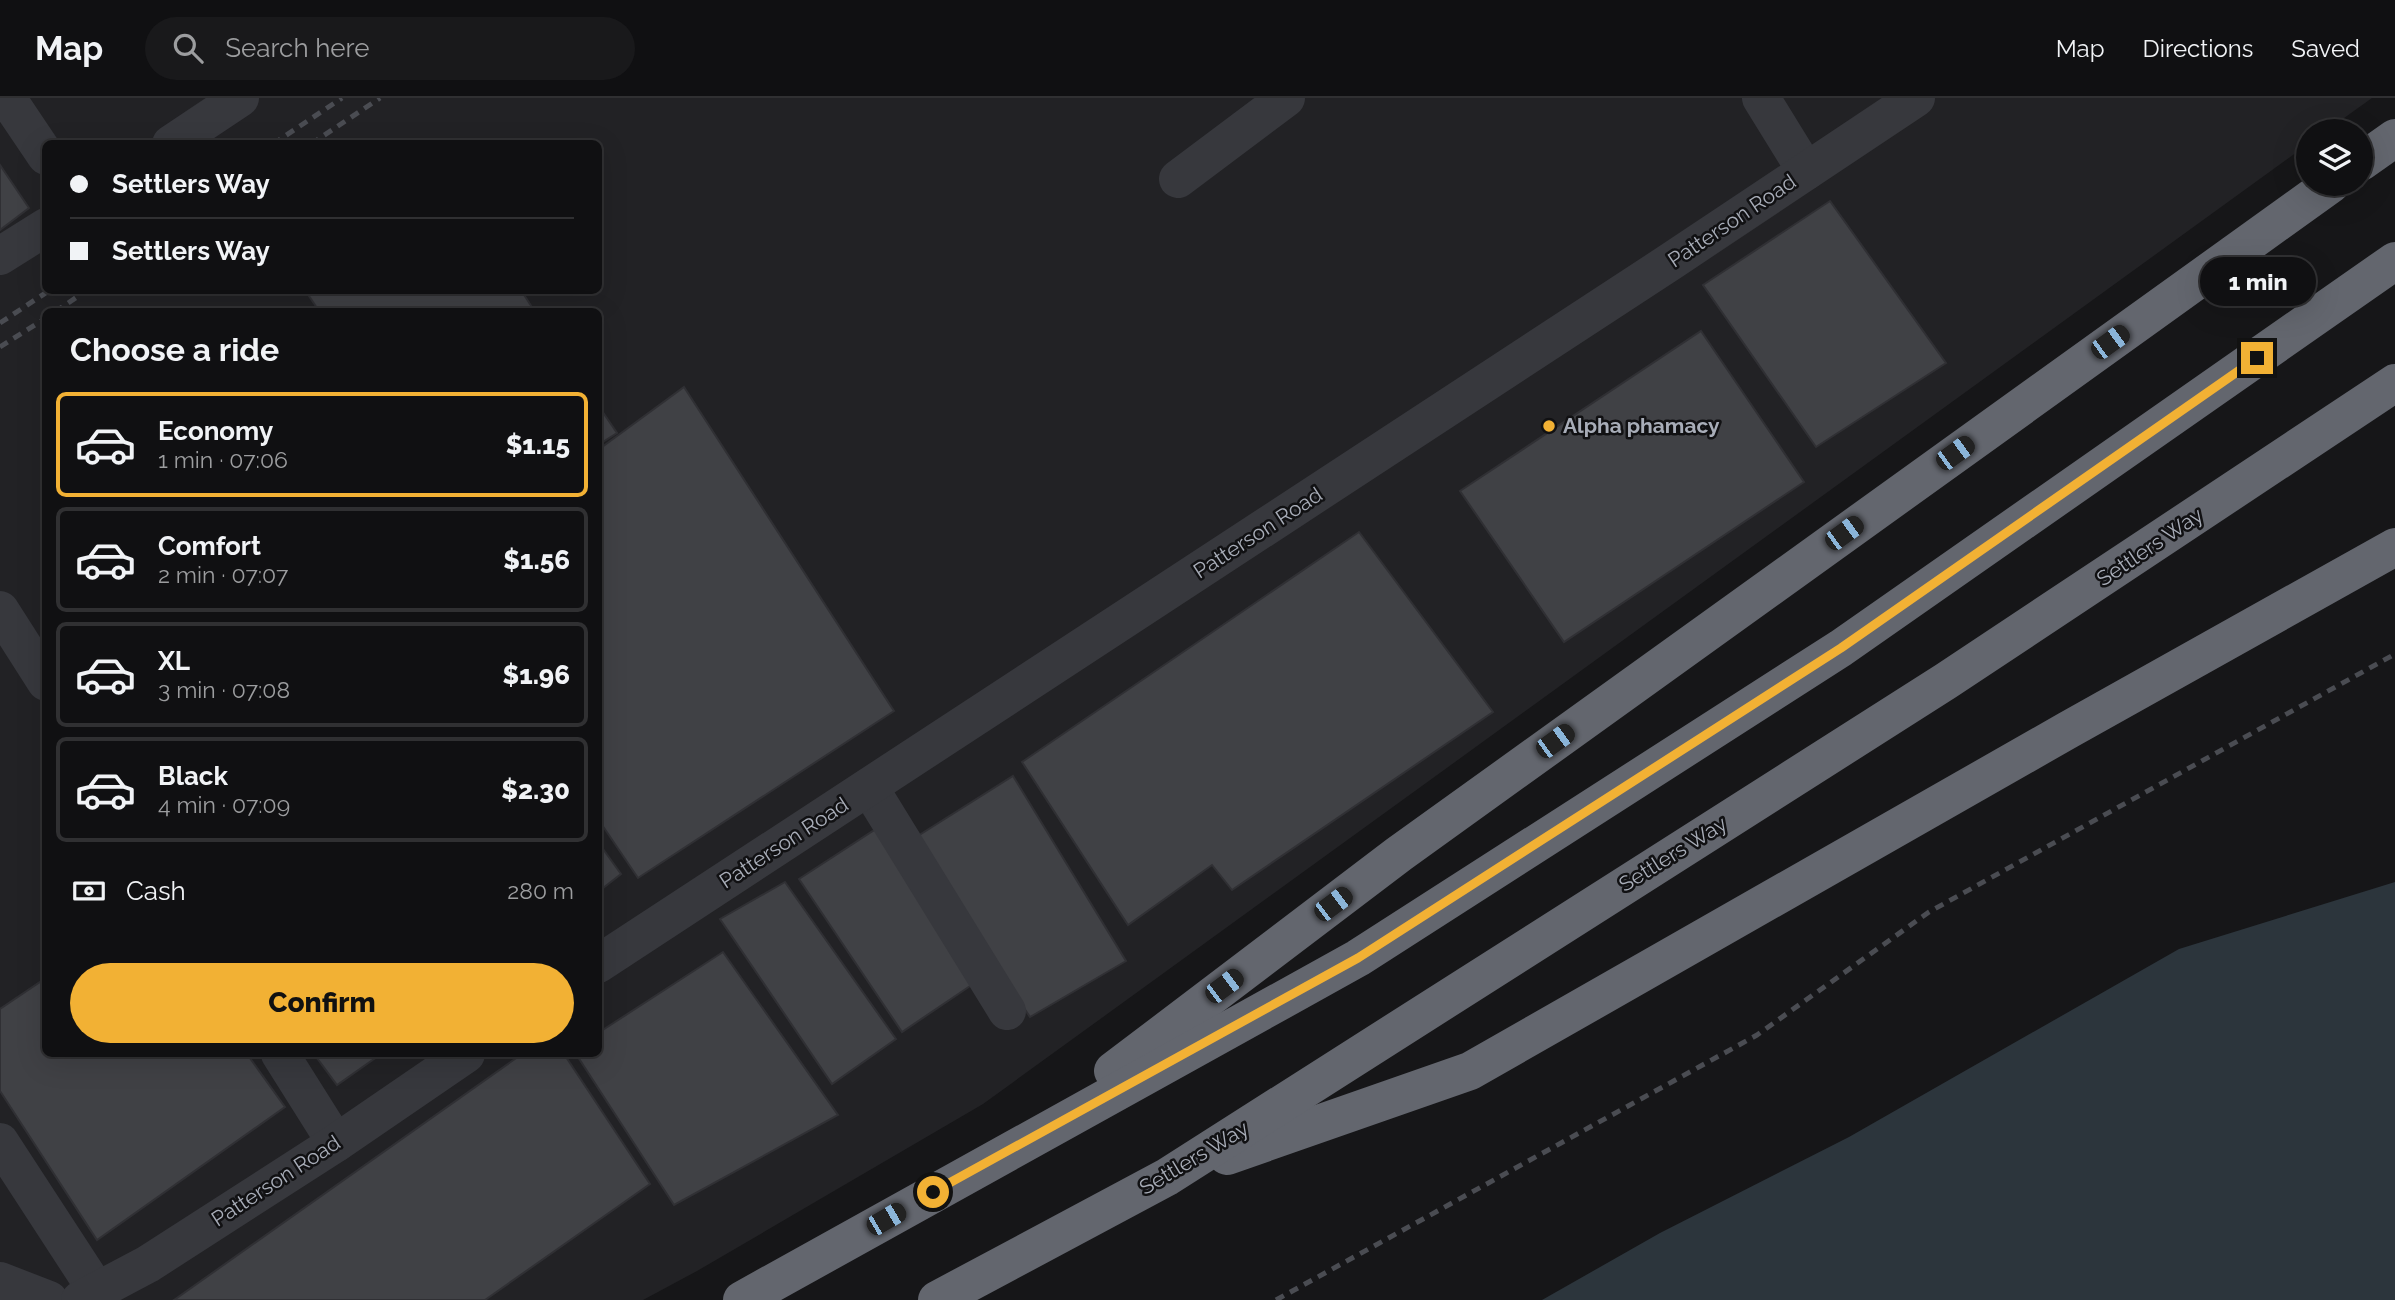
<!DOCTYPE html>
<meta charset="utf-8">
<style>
:root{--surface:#101012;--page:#19191b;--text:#f1f3f6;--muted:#9c9d9f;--line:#303032;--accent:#f2b134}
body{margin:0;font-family:Raleway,sans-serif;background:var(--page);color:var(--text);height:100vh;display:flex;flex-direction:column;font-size:26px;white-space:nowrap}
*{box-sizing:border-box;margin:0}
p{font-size:23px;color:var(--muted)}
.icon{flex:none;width:38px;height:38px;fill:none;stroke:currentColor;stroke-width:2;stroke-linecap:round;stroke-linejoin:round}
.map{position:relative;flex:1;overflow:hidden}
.side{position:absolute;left:42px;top:210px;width:560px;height:749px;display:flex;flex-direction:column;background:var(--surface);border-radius:10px;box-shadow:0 7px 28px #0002,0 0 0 2px var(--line)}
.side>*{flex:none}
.banner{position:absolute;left:42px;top:42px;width:560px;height:154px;border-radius:10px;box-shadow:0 7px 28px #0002,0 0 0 2px var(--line);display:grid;align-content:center;height:154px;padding:0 28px;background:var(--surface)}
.fabs{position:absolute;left:2296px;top:21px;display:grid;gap:14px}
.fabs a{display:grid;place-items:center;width:77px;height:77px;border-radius:50%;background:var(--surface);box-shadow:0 7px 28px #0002,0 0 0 2px var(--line);font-size:35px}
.end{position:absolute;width:32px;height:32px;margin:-16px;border:9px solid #f2b134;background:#111;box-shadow:0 0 0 4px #111}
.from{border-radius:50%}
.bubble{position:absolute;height:49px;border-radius:24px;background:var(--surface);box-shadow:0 7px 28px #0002,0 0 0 2px var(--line);font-size:23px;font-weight:800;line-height:49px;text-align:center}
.car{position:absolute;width:21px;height:42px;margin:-21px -10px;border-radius:9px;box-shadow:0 0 5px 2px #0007;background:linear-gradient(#222 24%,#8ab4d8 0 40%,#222 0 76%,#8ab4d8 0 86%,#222 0)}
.banner b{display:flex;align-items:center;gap:24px;height:66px;font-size:26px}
.banner b+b{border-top:2px solid var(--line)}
.banner i{width:18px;height:18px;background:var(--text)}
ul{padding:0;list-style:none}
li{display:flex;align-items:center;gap:21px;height:105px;margin:0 14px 10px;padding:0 14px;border:4px solid var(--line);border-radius:10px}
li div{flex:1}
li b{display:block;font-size:26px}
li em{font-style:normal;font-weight:800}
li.active{border-color:var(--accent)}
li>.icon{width:63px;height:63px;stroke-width:1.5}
h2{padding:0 28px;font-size:32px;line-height:84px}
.pay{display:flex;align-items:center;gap:18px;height:77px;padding:0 28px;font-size:26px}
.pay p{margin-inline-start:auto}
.cta{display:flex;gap:14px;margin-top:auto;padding:14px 28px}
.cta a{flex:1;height:80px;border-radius:42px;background:var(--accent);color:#111;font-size:28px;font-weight:800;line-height:80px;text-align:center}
header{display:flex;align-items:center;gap:42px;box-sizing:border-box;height:98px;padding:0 35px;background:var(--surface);border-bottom:2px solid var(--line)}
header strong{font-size:33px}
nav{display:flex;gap:38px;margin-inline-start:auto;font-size:24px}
.search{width:490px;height:63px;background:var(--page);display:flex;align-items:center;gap:18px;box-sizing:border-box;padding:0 24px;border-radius:38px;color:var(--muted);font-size:26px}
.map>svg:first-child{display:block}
.built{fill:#222225;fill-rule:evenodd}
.water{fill:#2c353c}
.building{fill:#404145;stroke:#303034;stroke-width:2}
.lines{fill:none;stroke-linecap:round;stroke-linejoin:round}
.minor{stroke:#37383d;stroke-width:38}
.highway{stroke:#63666e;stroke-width:38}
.rail{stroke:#4a4c52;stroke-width:5;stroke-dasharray:9 7;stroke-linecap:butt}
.route{stroke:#f2b134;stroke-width:9}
.poi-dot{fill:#f2b134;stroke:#111113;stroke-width:2.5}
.labels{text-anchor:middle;stroke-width:5;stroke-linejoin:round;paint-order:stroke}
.street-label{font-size:21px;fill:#a8adb8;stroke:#111113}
.poi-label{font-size:21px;font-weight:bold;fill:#a8adb8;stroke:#111113;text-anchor:start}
</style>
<header>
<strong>Map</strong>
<div class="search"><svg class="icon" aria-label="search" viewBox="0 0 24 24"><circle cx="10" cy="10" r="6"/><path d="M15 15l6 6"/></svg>Search here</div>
<nav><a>Map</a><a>Directions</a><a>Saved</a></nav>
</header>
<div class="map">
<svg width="2395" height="1202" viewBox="0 0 2395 1202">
<rect width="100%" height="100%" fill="#161618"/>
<path class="built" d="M 0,0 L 2372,0 L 2326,33 L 2308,33 L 2308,46 L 983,1006 L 697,1173 L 643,1202 L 0,1202 ZM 46,46 L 598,46 L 598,192 L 46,192 ZM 46,214 L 598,214 L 598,956 L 46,956 Z"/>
<path class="water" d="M 2395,784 L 2395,1202 L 1542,1202 L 1660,1135 L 1849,1039 L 2179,851 Z"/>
<g class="building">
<path d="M 0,67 L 29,110 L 0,132 Z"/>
<path d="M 1830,103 L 1946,265 L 1816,349 L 1703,187 Z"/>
<path d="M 305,192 L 521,192 L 535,214 L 312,214 L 317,210 Z"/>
<path d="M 1701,233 L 1804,384 L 1564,544 L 1460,393 Z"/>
<path d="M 684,289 L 894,613 L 638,780 L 598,721 L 598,352 Z"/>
<path d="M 598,307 L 617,335 L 598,347 Z"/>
<path d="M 1359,434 L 1493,614 L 1232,792 L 1212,767 L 1128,827 L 1022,664 Z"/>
<path d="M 1013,678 L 1126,863 L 1030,919 L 913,741 Z"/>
<path d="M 879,729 L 979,882 L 902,934 L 799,781 Z"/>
<path d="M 598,744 L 621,776 L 598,794 Z"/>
<path d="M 785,784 L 896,941 L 832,986 L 720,821 Z"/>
<path d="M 723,854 L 838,1017 L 674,1107 L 576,956 L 598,956 L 598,935 Z"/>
<path d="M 46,880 L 46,956 L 247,956 L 285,1009 L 97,1142 L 0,993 L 0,911 Z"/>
<path d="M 314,956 L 381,956 L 337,987 Z"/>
<path d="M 522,956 L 564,956 L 650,1086 L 485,1202 L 174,1202 Z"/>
</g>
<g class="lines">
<g class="minor">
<path d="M 7,0 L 46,58"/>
<path d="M 1761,0 L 1806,73"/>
<path d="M 171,46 L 240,0"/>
<path d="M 1178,81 L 1286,0"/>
<path d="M 0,158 L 46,129"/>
<path d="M 0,512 L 46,584"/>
<path d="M 869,689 L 1007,913"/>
<path d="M 598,866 L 1673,162 L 1916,0"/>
<path d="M 280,956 L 336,1045"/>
<path d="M 0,1044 L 97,1193"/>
<path d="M 0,1183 L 49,1202"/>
<path d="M 80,1202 L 148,1166 L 336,1045 L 466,956"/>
</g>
<g class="highway">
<path d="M 2361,64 L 2395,40"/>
<path d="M 1113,973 L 1399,756 L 2331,86"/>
<path d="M 1227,1058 L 1470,973 L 2068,632 L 2395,449"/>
<path d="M 742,1202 L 1358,860 L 1841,550 L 2395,163"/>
<path d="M 937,1202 L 1167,1079 L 1946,583 L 2395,285"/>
</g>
<g class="rail">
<path d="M 273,46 L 342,0"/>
<path d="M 311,46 L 380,0"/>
<path d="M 55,214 L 87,192"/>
<path d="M 0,225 L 50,192"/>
<path d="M 0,249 L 46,220"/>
<path d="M 1276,1202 L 1757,937 L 1929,814 L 2395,556"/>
</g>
</g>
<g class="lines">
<path class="route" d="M 933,1094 L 1358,860 L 1841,550 L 2257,260"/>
</g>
<circle class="poi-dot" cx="1549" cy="328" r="7"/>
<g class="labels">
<g class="street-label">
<text transform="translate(1732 123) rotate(-34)" y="7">Patterson Road</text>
<text transform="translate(1258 435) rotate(-33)" y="7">Patterson Road</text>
<text transform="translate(2150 449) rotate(-34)" y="7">Settlers Way</text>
<text transform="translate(784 745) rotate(-33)" y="7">Patterson Road</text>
<text transform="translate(1673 756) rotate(-32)" y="7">Settlers Way</text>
<text transform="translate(1194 1060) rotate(-31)" y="7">Settlers Way</text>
<text transform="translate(276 1083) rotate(-33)" y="7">Patterson Road</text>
</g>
<g class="poi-label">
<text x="1563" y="335">Alpha phamacy</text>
</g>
</g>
</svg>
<div class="fabs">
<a><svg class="icon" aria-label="layers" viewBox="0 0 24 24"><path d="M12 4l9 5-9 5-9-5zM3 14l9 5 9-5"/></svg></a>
</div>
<i class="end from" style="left:933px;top:1094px"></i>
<i class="end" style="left:2257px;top:260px"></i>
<div class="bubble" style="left:2200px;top:159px;width:116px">1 min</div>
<i class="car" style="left:2110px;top:244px;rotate:54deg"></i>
<i class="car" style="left:1955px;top:355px;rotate:54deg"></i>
<i class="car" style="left:1844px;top:435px;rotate:54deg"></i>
<i class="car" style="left:1555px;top:643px;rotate:54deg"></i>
<i class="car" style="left:1333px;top:806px;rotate:53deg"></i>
<i class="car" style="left:1224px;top:888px;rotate:53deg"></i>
<i class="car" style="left:886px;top:1121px;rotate:60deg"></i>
<div class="banner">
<b><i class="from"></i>Settlers Way</b>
<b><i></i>Settlers Way</b>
</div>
<section class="side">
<h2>Choose a ride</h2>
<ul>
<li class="active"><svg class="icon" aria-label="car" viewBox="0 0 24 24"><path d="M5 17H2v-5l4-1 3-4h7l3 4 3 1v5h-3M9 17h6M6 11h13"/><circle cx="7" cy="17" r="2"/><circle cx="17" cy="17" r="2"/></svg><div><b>Economy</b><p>1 min · 07:06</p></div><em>$1.15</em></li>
<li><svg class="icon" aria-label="car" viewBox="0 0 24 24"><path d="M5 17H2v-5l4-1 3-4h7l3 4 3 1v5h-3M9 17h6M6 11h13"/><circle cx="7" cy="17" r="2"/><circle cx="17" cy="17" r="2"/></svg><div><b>Comfort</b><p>2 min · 07:07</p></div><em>$1.56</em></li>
<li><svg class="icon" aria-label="car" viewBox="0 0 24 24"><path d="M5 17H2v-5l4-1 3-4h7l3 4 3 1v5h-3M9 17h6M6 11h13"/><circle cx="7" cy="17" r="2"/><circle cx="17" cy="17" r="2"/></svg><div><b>XL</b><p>3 min · 07:08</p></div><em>$1.96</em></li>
<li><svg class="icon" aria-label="car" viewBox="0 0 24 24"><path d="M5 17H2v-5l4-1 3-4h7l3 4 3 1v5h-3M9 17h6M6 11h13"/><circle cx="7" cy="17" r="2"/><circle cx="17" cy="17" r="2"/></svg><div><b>Black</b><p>4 min · 07:09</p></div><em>$2.30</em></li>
</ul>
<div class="pay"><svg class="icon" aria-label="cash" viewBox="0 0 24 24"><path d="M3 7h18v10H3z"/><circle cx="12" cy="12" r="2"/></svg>Cash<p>280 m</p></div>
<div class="cta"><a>Confirm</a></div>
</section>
</div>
